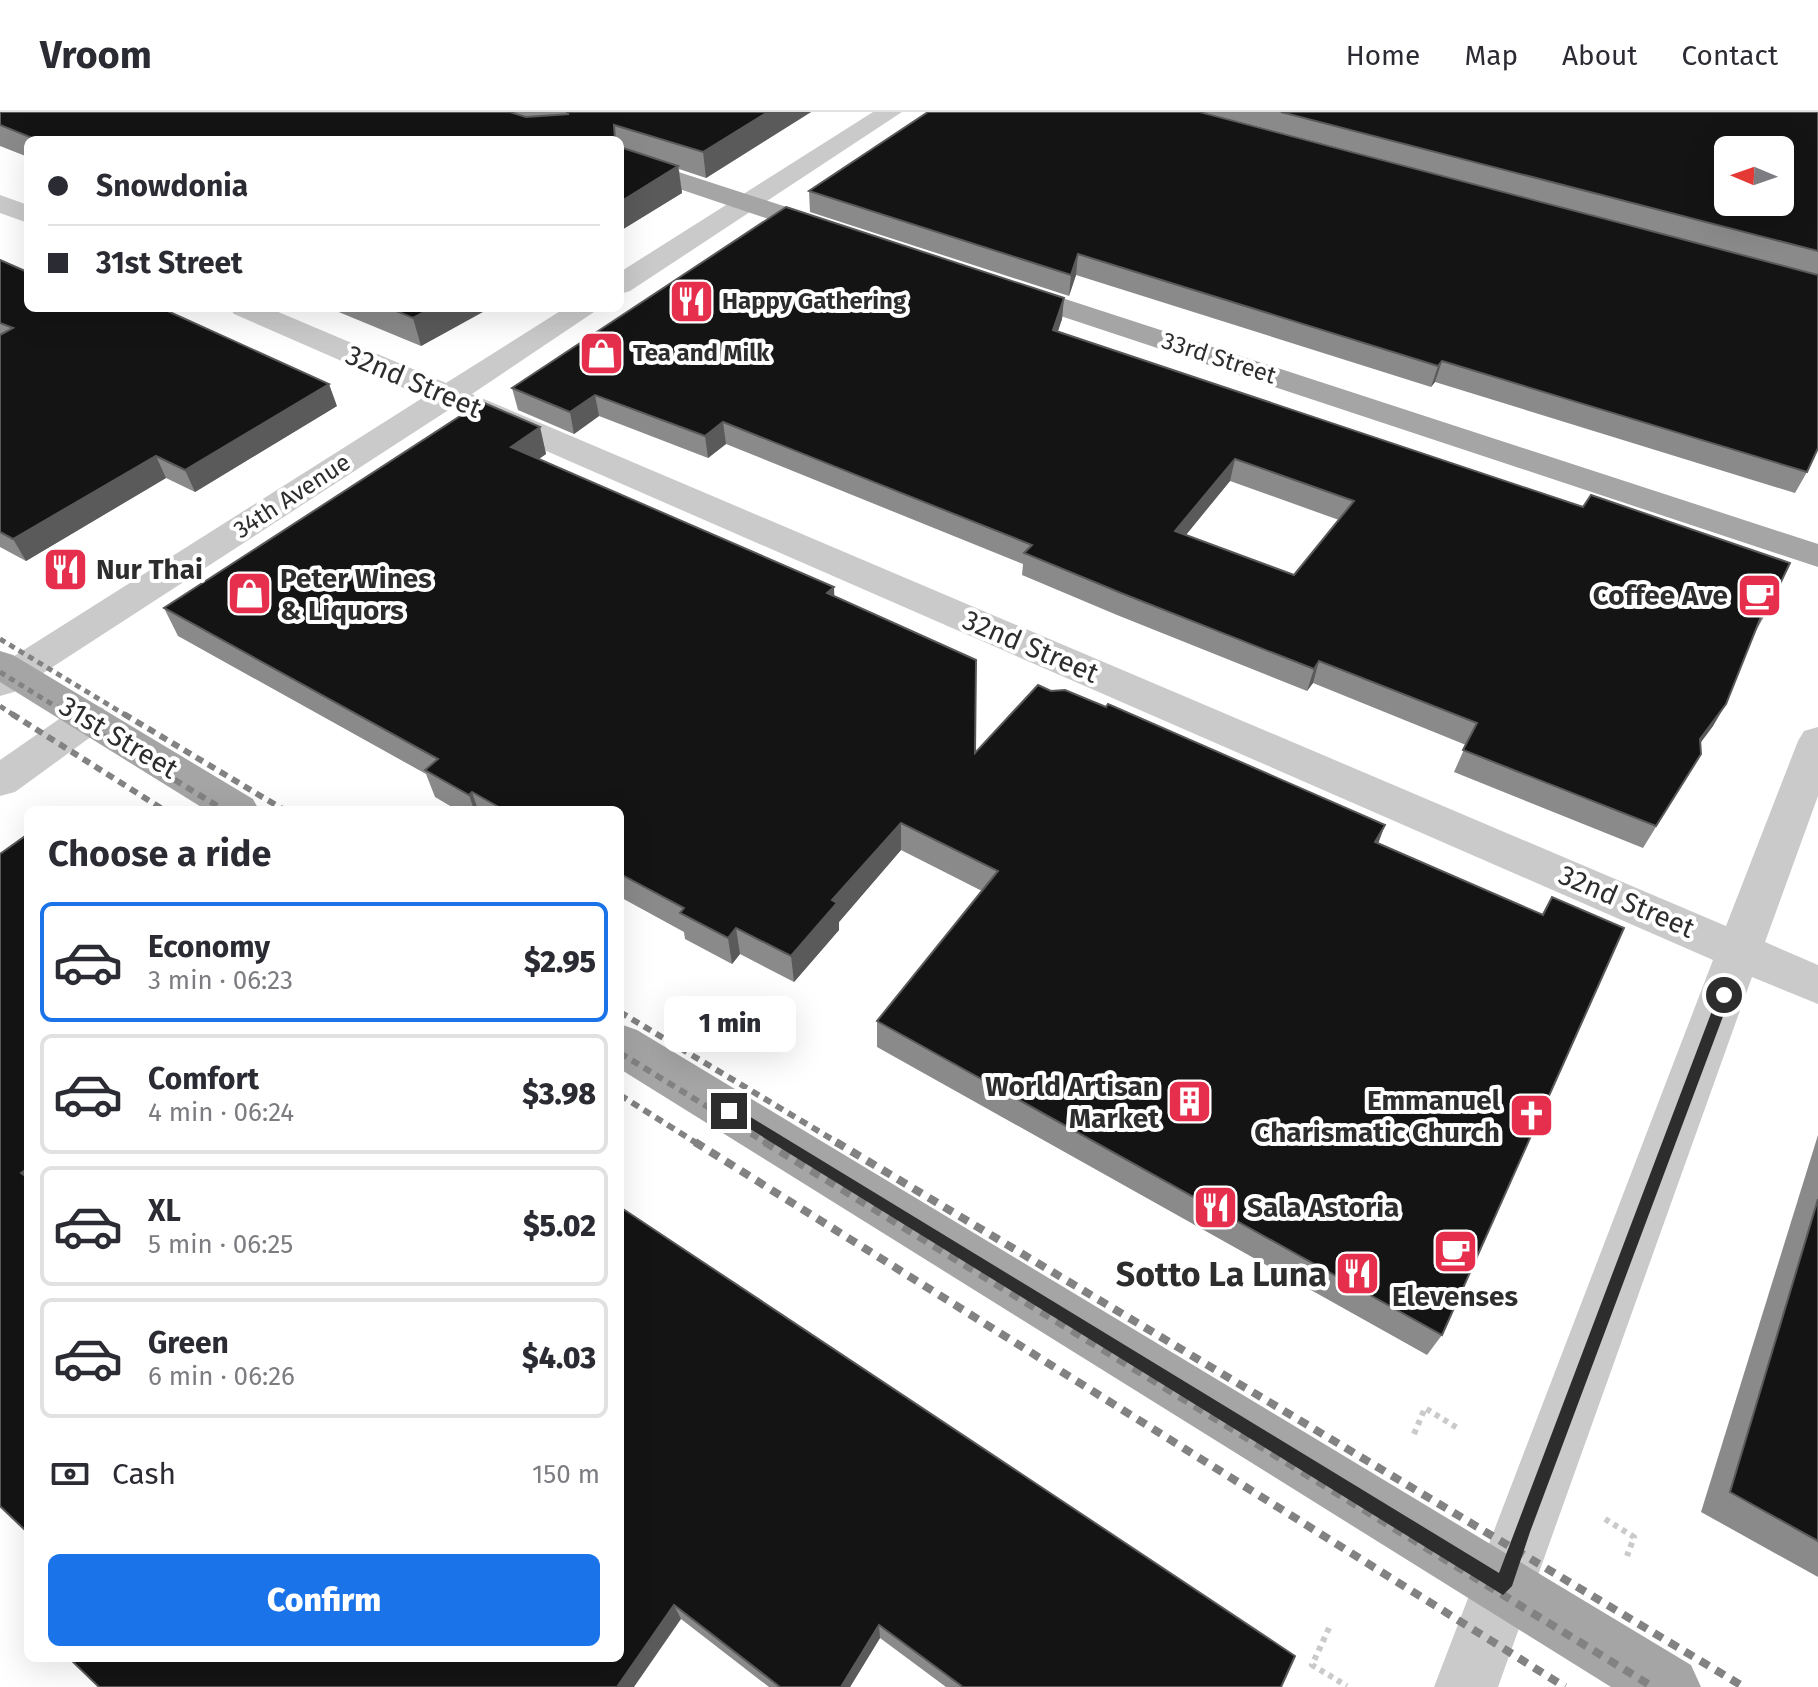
<!DOCTYPE html>
<meta charset="utf-8">
<style>
:root{--surface:#fff;--page:#f7f7f7;--text:#2b2b33;--muted:#7c7c81;--line:#e1e1e2;--accent:#1a73e8}
body{margin:0;font-family:"Fira Sans",sans-serif;background:var(--page);color:var(--text);height:100vh;display:flex;flex-direction:column;font-size:30px;white-space:nowrap}
*{box-sizing:border-box;margin:0}
p{font-size:26px;color:var(--muted)}
.icon{flex:none;width:44px;height:44px;fill:none;stroke:currentColor;stroke-width:2;stroke-linecap:round;stroke-linejoin:round}
.map{position:relative;flex:1;overflow:hidden}
.sheet{position:absolute;left:24px;top:694px;width:600px;height:856px;display:flex;flex-direction:column;background:var(--surface);border-radius:12px;box-shadow:0 8px 32px #0002}
.sheet>*{flex:none}
.guide{position:absolute;left:24px;top:24px;width:600px;height:176px;border-radius:12px;box-shadow:0 8px 32px #0002;display:grid;align-content:center;height:176px;padding:0 24px;background:var(--surface)}
.needle{width:52px;rotate:272deg}
.controls{position:absolute;left:1714px;top:24px;display:grid;gap:16px}
.controls a{display:grid;place-items:center;width:80px;height:80px;border-radius:12px;background:var(--surface);box-shadow:0 8px 32px #0002;font-size:40px}
.end{position:absolute;width:36px;height:36px;margin:-18px;border:10px solid #2d2d2d;background:#fff;box-shadow:0 0 0 4px #fff}
.from{border-radius:50%}
.bubble{position:absolute;height:56px;border-radius:12px;background:var(--surface);box-shadow:0 8px 32px #0002;font-size:26px;font-weight:800;line-height:56px;text-align:center}
.guide b{display:flex;align-items:center;gap:28px;height:76px;font-size:30px}
.guide b+b{border-top:2px solid var(--line)}
.guide i{width:20px;height:20px;background:var(--text)}
ul{padding:0;list-style:none}
li{display:flex;align-items:center;gap:24px;height:120px;margin:0 16px 12px;padding:0 8px;border:4px solid var(--line);border-radius:12px}
li div{flex:1}
li b{display:block;font-size:30px}
li em{font-style:normal;font-weight:800}
li.current{border-color:var(--accent)}
li>.icon{width:72px;height:72px;stroke-width:1.5}
h2{padding:0 24px;font-size:36px;line-height:96px}
.pay{display:flex;align-items:center;gap:20px;height:88px;padding:0 24px;font-size:30px}
.pay p{margin-inline-start:auto}
.button{display:flex;gap:16px;margin-top:auto;padding:16px 24px}
.button a{flex:1;height:92px;border-radius:12px;background:var(--accent);color:#fff;font-size:32px;font-weight:800;line-height:92px;text-align:center}
header{display:flex;align-items:center;gap:48px;box-sizing:border-box;height:112px;padding:0 40px;background:var(--surface);border-bottom:2px solid var(--line)}
header strong{font-size:38px}
nav{display:flex;gap:44px;margin-inline-start:auto;font-size:28px}
.map>svg:first-child{display:block}
.lines{fill:none;stroke-linecap:round;stroke-linejoin:round}
.path{stroke:#cacaca;stroke-width:6;stroke-dasharray:5 5;stroke-linecap:butt}
.minor{fill:#cacaca;fill-rule:evenodd}
.major{fill:#a5a5a5;fill-rule:evenodd}
.rail-far2{stroke:#828282;stroke-width:5;stroke-dasharray:6 5;stroke-linecap:butt}
.rail-far1{stroke:#828282;stroke-width:6;stroke-dasharray:8 6;stroke-linecap:butt}
.rail{stroke:#828282;stroke-width:8;stroke-dasharray:10 8;stroke-linecap:butt}
.wall{fill:#8a8a8a;fill-rule:evenodd}
.shaded-wall{fill:#5a5a5a}
.building{fill:#141414;stroke:#5a5a5a;stroke-width:2;fill-rule:evenodd}
.route{fill:#2d2d2d}
.labels{text-anchor:middle;stroke-width:8;stroke-linejoin:round;paint-order:stroke}
.far-poi-label{font-size:24px;font-weight:bold;fill:#2d2d2d;stroke:#fff;text-anchor:start}
.far-street-label{font-size:24px;fill:#2d2d2d;stroke:#fff}
.street-label{font-size:28px;fill:#2d2d2d;stroke:#fff}
.poi-label{font-size:28px;font-weight:bold;fill:#2d2d2d;stroke:#fff;text-anchor:start}
.near-poi-label{font-size:34px;font-weight:bold;fill:#2d2d2d;stroke:#fff;text-anchor:end}
</style>
<header>
<strong>Vroom</strong>
<nav><a>Home</a><a>Map</a><a>About</a><a>Contact</a></nav>
</header>
<div class="map">
<svg width="1818" height="1575" viewBox="0 0 1818 1575">
<rect width="100%" height="100%" fill="#fff"/>
<g class="lines">
<g class="path">
<path d="M 1414,1322 L 1425,1296 L 1459,1317"/>
<path d="M 1605,1407 L 1634,1425 L 1627,1444"/>
<path d="M 1329,1516 L 1312,1553 L 1347,1574"/>
</g>
<g class="minor">
<path d="M 873,0 L 902,0 L 630,179 L 620,182 L 620,160 Z"/>
<path d="M 0,83 L 28,93 L 28,111 L 0,101 Z"/>
<path d="M 229,196 L 269,196 L 446,271 L 565,196 L 600,196 L 472,282 L 1726,814 L 1798,629 L 1804,619 L 1818,615 L 1818,684 L 1765,830 L 1818,853 L 1818,892 L 1752,865 L 1498,1575 L 1434,1575 L 1713,848 L 450,297 L 14,580 L 0,584 L 0,553 L 424,285 L 234,202 Z"/>
<path d="M 89,592 L 103,596 L 109,606 L 103,616 L 15,680 L 0,684 L 0,648 L 75,596 Z"/>
</g>
<g class="major">
<path d="M 620,41 L 842,113 L 846,119 L 842,125 L 822,125 L 620,57 Z"/>
<path d="M 1007,168 L 1818,432 L 1818,455 L 997,183 L 993,177 L 997,171 Z"/>
<path d="M 0,539 L 13,543 L 253,687 L 259,698 L 206,698 L 0,570 Z"/>
<path d="M 620,912 L 637,918 L 1691,1553 L 1701,1575 L 1611,1575 L 620,957 Z"/>
</g>
<g class="rail-far2">
<path d="M 0,527 L 127,604"/>
<path d="M 0,560 L 71,604"/>
<path d="M 0,594 L 15,604"/>
</g>
<g class="rail-far1">
<path d="M 12,602 L 164,698"/>
<path d="M 67,602 L 224,698"/>
<path d="M 124,602 L 284,698"/>
<path d="M 620,900 L 840,1032"/>
<path d="M 620,941 L 768,1032"/>
<path d="M 620,983 L 698,1032"/>
</g>
<g class="rail">
<path d="M 695,1030 L 1565,1575"/>
<path d="M 765,1030 L 1653,1575"/>
<path d="M 836,1030 L 1744,1575"/>
</g>
</g>
<g class="wall">
<path d="M 0,0 L 811,0 L 706,66 L 679,57 L 682,81 L 620,119 L 620,28 L 28,28 L 28,45 L 0,34 Z"/>
<path d="M 928,0 L 1807,360 L 1795,381 L 1435,270 L 1431,275 L 1076,163 L 1069,184 L 810,100 L 809,79 Z"/>
<path d="M 1203,0 L 1818,0 L 1818,163 Z"/>
<path d="M 0,148 L 337,294 L 195,380 L 166,366 L 26,449 L 0,435 Z"/>
<path d="M 1064,186 L 1062,207 L 1058,219 L 1765,503 L 1754,522 L 1713,614 L 1700,631 L 1701,642 L 1643,736 L 1454,660 L 1466,633 L 1313,571 L 1307,579 L 1117,503 L 1022,463 L 1023,452 L 726,332 L 708,346 L 599,304 L 574,322 L 518,298 L 512,276 ZM 1230,369 L 1339,408 L 1294,463 L 1186,423 Z"/>
<path d="M 329,196 L 490,196 L 421,234 Z"/>
<path d="M 540,315 L 546,342 L 539,347 L 834,475 L 834,484 L 975,641 L 1378,731 L 1542,802 L 1552,785 L 1442,1223 L 1427,1243 L 877,935 L 877,909 L 982,779 L 901,738 L 839,810 L 839,818 L 794,870 L 740,842 L 732,852 L 685,827 L 684,820 L 620,785 L 620,698 L 457,698 L 435,685 L 426,662 L 178,524 L 164,496 Z"/>
<path d="M 1818,1023 L 1818,1465 L 1701,1400 Z"/>
<path d="M 620,1095 L 1281,1575 L 946,1575 L 880,1526 L 850,1575 L 769,1575 L 681,1507 L 69,1546 Z"/>
</g>
<g class="shaded-wall">
<path d="M 768,0 L 811,0 L 706,66 L 703,40 Z"/>
<path d="M 678,54 L 682,81 L 620,119 L 620,90 Z"/>
<path d="M 1078,142 L 1076,163 L 1069,184 L 1071,163 Z"/>
<path d="M 1064,186 L 1062,207 L 1051,239 L 1053,218 Z"/>
<path d="M 432,196 L 490,196 L 421,234 L 413,206 Z"/>
<path d="M 1442,249 L 1435,270 L 1431,275 L 1438,254 Z"/>
<path d="M 329,272 L 337,294 L 195,380 L 185,358 Z"/>
<path d="M 595,283 L 599,304 L 574,322 L 570,300 Z"/>
<path d="M 723,310 L 726,332 L 708,346 L 705,324 Z"/>
<path d="M 540,315 L 546,342 L 517,362 L 511,335 Z"/>
<path d="M 156,344 L 166,366 L 26,449 L 13,427 Z"/>
<path d="M 1235,347 L 1230,369 L 1171,441 L 1175,419 Z"/>
<path d="M 834,475 L 835,503 L 827,481 Z"/>
<path d="M 1319,549 L 1313,571 L 1307,579 L 1314,557 Z"/>
<path d="M 1726,592 L 1713,614 L 1687,649 L 1700,627 Z"/>
<path d="M 472,680 L 478,698 L 474,698 L 469,683 Z"/>
<path d="M 901,711 L 901,738 L 839,810 L 839,818 L 794,870 L 791,844 L 832,788 Z"/>
<path d="M 1385,713 L 1375,740 L 1375,730 Z"/>
<path d="M 736,816 L 740,842 L 732,852 L 728,826 Z"/>
<path d="M 28,1056 L 28,1068 L 21,1061 Z"/>
<path d="M 674,1493 L 681,1507 L 634,1575 L 617,1575 Z"/>
<path d="M 879,1513 L 880,1526 L 850,1575 L 841,1575 Z"/>
</g>
<g class="building">
<path d="M 0,0 L 510,0 L 526,5 L 568,2 L 567,0 L 768,0 L 703,40 L 614,13 L 615,28 L 37,28 L 0,13 Z"/>
<path d="M 928,0 L 1200,0 L 1818,163 L 1818,336 L 1807,360 L 1442,249 L 1438,254 L 1078,142 L 1071,163 L 809,79 Z"/>
<path d="M 1281,0 L 1818,0 L 1818,139 ZM 1728,38 L 1780,38 L 1780,90 L 1728,90 Z"/>
<path d="M 620,35 L 678,54 L 620,90 Z"/>
<path d="M 786,95 L 1064,186 L 1053,218 L 1583,395 L 1591,383 L 1790,451 L 1765,503 L 1762,502 L 1726,592 L 1700,627 L 1701,642 L 1656,714 L 1463,638 L 1477,611 L 1319,549 L 1314,557 L 1121,481 L 1024,441 L 1032,433 L 723,310 L 705,324 L 595,283 L 570,300 L 512,276 ZM 1235,347 L 1354,389 L 1294,463 L 1175,419 Z"/>
<path d="M 0,148 L 25,159 L 28,157 L 28,196 L 161,196 L 329,272 L 185,358 L 156,344 L 13,427 L 0,420 L 0,223 L 13,216 L 0,211 Z"/>
<path d="M 389,196 L 432,196 L 413,206 Z"/>
<path d="M 482,290 L 540,315 L 511,335 L 834,475 L 827,481 L 976,548 L 975,641 L 1038,573 L 1051,579 L 1065,578 L 1106,595 L 1108,592 L 1385,713 L 1375,730 L 1543,803 L 1552,785 L 1624,816 L 1442,1223 L 877,909 L 998,759 L 901,711 L 832,788 L 837,791 L 791,844 L 736,816 L 728,826 L 680,801 L 684,796 L 620,762 L 620,698 L 504,698 L 472,680 L 469,683 L 425,658 L 438,647 L 164,496 Z"/>
<path d="M 28,722 L 28,1056 L 21,1061 L 28,1066 L 28,1421 L 0,1394 L 0,742 Z"/>
<path d="M 1818,1087 L 1818,1429 L 1730,1380 Z"/>
<path d="M 620,1095 L 1295,1544 L 1281,1575 L 963,1575 L 879,1513 L 841,1575 L 780,1575 L 674,1493 L 617,1575 L 99,1575 L 69,1546 L 620,1546 Z"/>
</g>
<path class="route" d="M 1724,877 L 1731,883 L 1530,1420 L 1512,1474 L 1503,1483 L 721,999 L 723,995 L 734,995 L 1499,1461 L 1718,883 Z"/>
<defs>
<symbol id="restaurant-square" viewBox="-11 -11 22 22"><rect x="-9" y="-9" width="18" height="18" rx="4" fill="#e52f4c" stroke="#fff"/><path d="M-5-6h1v4h1v-4h1v4h1v-4h1v5L-1.5 .5V6h-2V.5L-5-1ZM5-6V6H3V1.5H1.5Q1.5-4 5-6Z" fill="#fff"/></symbol>
<symbol id="shop-square" viewBox="-11 -11 22 22"><rect x="-9" y="-9" width="18" height="18" rx="4" fill="#e52f4c" stroke="#fff"/><path d="M-5-2.5h2.3a2.7 3.5 0 0 1 5.4 0H5L5.5 6h-11ZM-1.5-2.5h3a1.5 2.3 0 0 0-3 0Z" fill="#fff"/></symbol>
<symbol id="cafe-square" viewBox="-11 -11 22 22"><rect x="-9" y="-9" width="18" height="18" rx="4" fill="#e52f4c" stroke="#fff"/><path d="M-5.5-4.5H6V0H3Q3 3.5 0 3.5H-2.5Q-5.5 3.5-5.5 0ZM3-3.2v2h1.7v-2ZM-6 4.5H4V6H-6Z" fill="#fff"/></symbol>
<symbol id="building-square" viewBox="-11 -11 22 22"><rect x="-9" y="-9" width="18" height="18" rx="4" fill="#e52f4c" stroke="#fff"/><path d="M-4-6H4V6H1V3H-1V6H-4ZM-2.5-4.3h1.7v1.8h-1.7ZM.8-4.3h1.7v1.8H.8ZM-2.5-1h1.7V.8h-1.7ZM.8-1h1.7V.8H.8Z" fill="#fff"/></symbol>
<symbol id="church-square" viewBox="-11 -11 22 22"><rect x="-9" y="-9" width="18" height="18" rx="4" fill="#e52f4c" stroke="#fff"/><path d="M-1.2-6h2.4v3.5h3.3v2.4h-3.3V6h-2.4V-.1h-3.3v-2.4h3.3Z" fill="#fff"/></symbol>
</defs>
<g fill-rule="evenodd">
<use href="#restaurant-square" x="666" y="164" width="51" height="51"/>
<use href="#shop-square" x="576" y="216" width="51" height="51"/>
<use href="#restaurant-square" x="40" y="432" width="51" height="51"/>
<use href="#shop-square" x="224" y="456" width="51" height="51"/>
<use href="#cafe-square" x="1734" y="458" width="51" height="51"/>
<use href="#building-square" x="1164" y="964" width="51" height="51"/>
<use href="#church-square" x="1506" y="978" width="51" height="51"/>
<use href="#restaurant-square" x="1190" y="1070" width="51" height="51"/>
<use href="#cafe-square" x="1430" y="1114" width="51" height="51"/>
<use href="#restaurant-square" x="1332" y="1136" width="51" height="51"/>
</g>
<g class="labels">
<g class="far-poi-label">
<text x="722" y="197">Happy Gathering</text>
<text x="633" y="249">Tea and Milk</text>
</g>
<g class="far-street-label">
<text transform="translate(1219 246) rotate(18)" y="8">33rd Street</text>
<text transform="translate(292 384) rotate(-33)" y="8">34th Avenue</text>
</g>
<g class="street-label">
<text transform="translate(414 269) rotate(23)" y="10">32nd Street</text>
<text transform="translate(1031 534) rotate(23)" y="10">32nd Street</text>
<text transform="translate(119 625) rotate(31)" y="10">31st Street</text>
<text transform="translate(1627 789) rotate(23)" y="10">32nd Street</text>
</g>
<g class="poi-label">
<text x="96" y="467">Nur Thai</text>
<text x="280" y="476">Peter Wines<tspan x="280" dy="32">&amp; Liquors</tspan></text>
<text x="1728" y="493" text-anchor="end">Coffee Ave</text>
<text x="1159" y="984" text-anchor="end">World Artisan<tspan x="1159" dy="32">Market</tspan></text>
<text x="1500" y="998" text-anchor="end">Emmanuel<tspan x="1500" dy="32">Charismatic Church</tspan></text>
<text x="1247" y="1105">Sala Astoria</text>
<text x="1455" y="1194" text-anchor="middle">Elevenses</text>
</g>
<g class="near-poi-label">
<text x="1327" y="1174">Sotto La Luna</text>
</g>
</g>
</svg>
<div class="controls">
<a><svg class="needle" viewBox="-14 -14 28 28"><path d="M0-13l5 13h-10z" fill="#e53935"/><path d="M0 13l5-13h-10z" fill="#7c7c81"/></svg></a>
</div>
<i class="end from" style="left:1724px;top:883px"></i>
<i class="end" style="left:729px;top:999px"></i>
<div class="bubble" style="left:664px;top:884px;width:132px">1 min</div>
<div class="guide">
<b><i class="from"></i>Snowdonia</b>
<b><i></i>31st Street</b>
</div>
<section class="sheet">
<h2>Choose a ride</h2>
<ul>
<li class="current"><svg class="icon" aria-label="car" viewBox="0 0 24 24"><path d="M5 17H2v-5l4-1 3-4h7l3 4 3 1v5h-3M9 17h6M6 11h13"/><circle cx="7" cy="17" r="2"/><circle cx="17" cy="17" r="2"/></svg><div><b>Economy</b><p>3 min · 06:23</p></div><em>$2.95</em></li>
<li><svg class="icon" aria-label="car" viewBox="0 0 24 24"><path d="M5 17H2v-5l4-1 3-4h7l3 4 3 1v5h-3M9 17h6M6 11h13"/><circle cx="7" cy="17" r="2"/><circle cx="17" cy="17" r="2"/></svg><div><b>Comfort</b><p>4 min · 06:24</p></div><em>$3.98</em></li>
<li><svg class="icon" aria-label="car" viewBox="0 0 24 24"><path d="M5 17H2v-5l4-1 3-4h7l3 4 3 1v5h-3M9 17h6M6 11h13"/><circle cx="7" cy="17" r="2"/><circle cx="17" cy="17" r="2"/></svg><div><b>XL</b><p>5 min · 06:25</p></div><em>$5.02</em></li>
<li><svg class="icon" aria-label="car" viewBox="0 0 24 24"><path d="M5 17H2v-5l4-1 3-4h7l3 4 3 1v5h-3M9 17h6M6 11h13"/><circle cx="7" cy="17" r="2"/><circle cx="17" cy="17" r="2"/></svg><div><b>Green</b><p>6 min · 06:26</p></div><em>$4.03</em></li>
</ul>
<div class="pay"><svg class="icon" aria-label="cash" viewBox="0 0 24 24"><path d="M3 7h18v10H3z"/><circle cx="12" cy="12" r="2"/></svg>Cash<p>150 m</p></div>
<div class="button"><a>Confirm</a></div>
</section>
</div>
